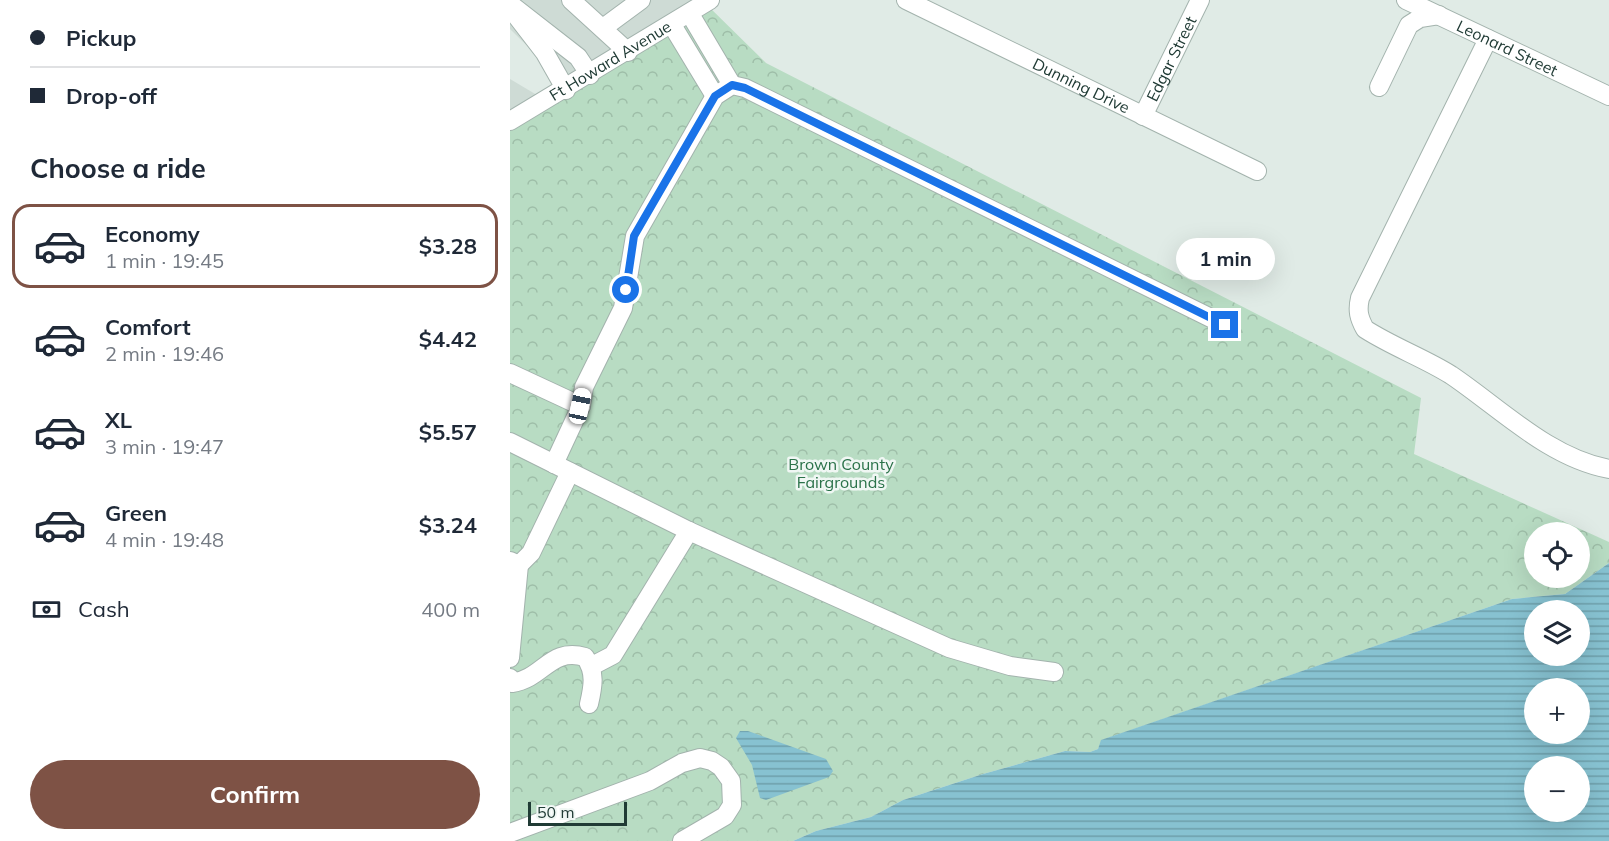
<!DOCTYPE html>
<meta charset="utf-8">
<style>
:root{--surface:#fff;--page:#f2f2f3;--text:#1f2937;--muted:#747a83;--line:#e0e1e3;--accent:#7e5245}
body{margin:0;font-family:Mulish,sans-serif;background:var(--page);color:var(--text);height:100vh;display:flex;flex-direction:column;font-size:22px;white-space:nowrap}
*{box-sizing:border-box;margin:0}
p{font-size:20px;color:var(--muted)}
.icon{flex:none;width:33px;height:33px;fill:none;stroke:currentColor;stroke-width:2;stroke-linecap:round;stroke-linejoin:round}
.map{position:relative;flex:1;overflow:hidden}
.panel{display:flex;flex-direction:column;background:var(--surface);width:510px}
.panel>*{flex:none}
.hud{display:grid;align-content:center;height:132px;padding:0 30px;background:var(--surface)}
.tools{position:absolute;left:1014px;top:522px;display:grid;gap:12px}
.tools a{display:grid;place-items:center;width:66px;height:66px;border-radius:50%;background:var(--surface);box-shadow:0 6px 24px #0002;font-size:30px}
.scale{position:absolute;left:18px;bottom:15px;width:99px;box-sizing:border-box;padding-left:6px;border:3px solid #203b35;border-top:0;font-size:16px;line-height:21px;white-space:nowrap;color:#203b35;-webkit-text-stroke:4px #f0f7f4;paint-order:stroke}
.end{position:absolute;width:27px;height:27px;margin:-14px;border:8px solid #1a73e8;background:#fff;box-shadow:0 0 0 3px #fff}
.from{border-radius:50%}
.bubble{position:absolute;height:42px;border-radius:21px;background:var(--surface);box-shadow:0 6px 24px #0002;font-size:20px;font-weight:700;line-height:42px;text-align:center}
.car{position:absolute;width:18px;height:36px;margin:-18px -9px;border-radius:8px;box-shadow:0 0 4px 2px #0007;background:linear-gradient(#fff 24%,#345 0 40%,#fff 0 76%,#345 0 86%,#fff 0)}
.hud b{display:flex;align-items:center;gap:21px;height:57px;font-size:22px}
.hud b+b{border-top:2px solid var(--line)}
.hud i{width:15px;height:15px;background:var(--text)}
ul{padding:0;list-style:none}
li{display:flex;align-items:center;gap:18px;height:84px;margin:0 12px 9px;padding:0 18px;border:3px solid transparent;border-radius:18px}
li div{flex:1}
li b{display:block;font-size:22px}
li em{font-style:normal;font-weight:700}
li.selected{border-color:var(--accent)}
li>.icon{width:54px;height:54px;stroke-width:1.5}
h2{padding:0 30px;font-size:27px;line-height:72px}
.pay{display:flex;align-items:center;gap:15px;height:66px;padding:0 30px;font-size:22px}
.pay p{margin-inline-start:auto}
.button{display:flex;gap:12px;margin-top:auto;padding:12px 30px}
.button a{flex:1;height:69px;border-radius:36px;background:var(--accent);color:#fff;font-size:24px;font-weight:700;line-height:69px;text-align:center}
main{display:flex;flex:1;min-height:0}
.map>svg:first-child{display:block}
.built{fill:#cedbd5}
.forest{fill:url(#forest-crowns);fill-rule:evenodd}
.water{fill:url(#water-rules);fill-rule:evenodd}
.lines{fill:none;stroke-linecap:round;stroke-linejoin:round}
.minor-casing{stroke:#a3b3ad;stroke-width:20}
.minor{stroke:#fff;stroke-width:18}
.route{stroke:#1a73e8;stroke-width:8}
.labels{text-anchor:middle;stroke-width:5;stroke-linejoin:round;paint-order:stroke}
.street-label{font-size:16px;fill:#203b35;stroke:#f0f7f4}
.park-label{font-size:16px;fill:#2a7249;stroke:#f0f7f4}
</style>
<main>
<section class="panel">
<div class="hud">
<b><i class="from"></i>Pickup</b>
<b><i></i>Drop-off</b>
</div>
<h2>Choose a ride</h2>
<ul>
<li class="selected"><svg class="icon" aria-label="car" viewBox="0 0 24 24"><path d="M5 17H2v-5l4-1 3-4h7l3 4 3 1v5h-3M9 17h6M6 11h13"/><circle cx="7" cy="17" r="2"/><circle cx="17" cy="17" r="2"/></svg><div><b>Economy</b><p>1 min · 19:45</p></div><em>$3.28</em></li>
<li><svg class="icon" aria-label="car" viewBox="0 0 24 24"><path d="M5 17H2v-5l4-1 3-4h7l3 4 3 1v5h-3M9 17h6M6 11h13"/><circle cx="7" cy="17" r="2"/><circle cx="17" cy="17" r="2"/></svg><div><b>Comfort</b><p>2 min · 19:46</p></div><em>$4.42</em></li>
<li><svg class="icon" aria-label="car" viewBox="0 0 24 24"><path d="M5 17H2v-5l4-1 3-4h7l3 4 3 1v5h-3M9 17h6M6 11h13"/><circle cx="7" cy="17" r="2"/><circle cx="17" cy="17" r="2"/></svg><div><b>XL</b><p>3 min · 19:47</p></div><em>$5.57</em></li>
<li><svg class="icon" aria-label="car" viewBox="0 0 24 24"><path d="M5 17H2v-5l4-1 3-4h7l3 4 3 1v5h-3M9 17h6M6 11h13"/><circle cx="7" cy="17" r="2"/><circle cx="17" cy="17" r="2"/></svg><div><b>Green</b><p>4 min · 19:48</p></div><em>$3.24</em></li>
</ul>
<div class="pay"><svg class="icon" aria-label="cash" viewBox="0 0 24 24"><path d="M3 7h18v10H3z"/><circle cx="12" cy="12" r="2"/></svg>Cash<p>400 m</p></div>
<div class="button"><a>Confirm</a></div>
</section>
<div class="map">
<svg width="1099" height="841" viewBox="0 0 1099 841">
<defs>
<pattern id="forest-crowns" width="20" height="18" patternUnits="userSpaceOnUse" patternTransform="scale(1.5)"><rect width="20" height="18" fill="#b8dcc3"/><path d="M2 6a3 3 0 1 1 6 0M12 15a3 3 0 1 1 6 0" fill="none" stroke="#9ebea8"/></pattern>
<pattern id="water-rules" width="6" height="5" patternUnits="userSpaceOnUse" patternTransform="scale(1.5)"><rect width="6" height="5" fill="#87c2d1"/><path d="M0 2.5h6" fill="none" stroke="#6e9faa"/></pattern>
</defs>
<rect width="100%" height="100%" fill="#e0ebe6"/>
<g class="built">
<path d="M 0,0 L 200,0 L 59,87 L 0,29 Z"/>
<path d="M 0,79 L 37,101 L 0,121 Z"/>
</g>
<path class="forest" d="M 195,3 L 256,63 L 911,398 L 904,454 L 1099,542 L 1099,563 L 1055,594 L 1002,599 L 592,740 L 588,749 L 580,752 L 555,751 L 473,774 L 393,800 L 361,817 L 306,831 L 283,841 L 0,841 L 0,121 ZM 1024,532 L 1070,532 L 1070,578 L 1024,578 Z"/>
<g class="water">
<path d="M 1099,563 L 1099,841 L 283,841 L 306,831 L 361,817 L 393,800 L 473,774 L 555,751 L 580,752 L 588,749 L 591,740 L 1002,599 L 1055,594 ZM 1024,610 L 1070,610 L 1070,656 L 1024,656 ZM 1024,688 L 1070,688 L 1070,734 L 1024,734 ZM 1024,766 L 1070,766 L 1070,812 L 1024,812 Z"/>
<path d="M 230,731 L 238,731 L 316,759 L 323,771 L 319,777 L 256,800 L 250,798 L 242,765 L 226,738 Z"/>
</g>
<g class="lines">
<defs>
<g id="minor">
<path d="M 61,0 L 118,52"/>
<path id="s1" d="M 396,0 L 747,171"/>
<path id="s2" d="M 896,0 L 1099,96"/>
<path d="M 0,4 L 68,57 L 80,75"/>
<path d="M 180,14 L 222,85"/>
<path d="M 8,18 L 35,53 L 56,90"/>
<path d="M 162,25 L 205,96"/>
<path d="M 93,28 L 131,0"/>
<path d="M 978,39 L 850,298 C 847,311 849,318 855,329 C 883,347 914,358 941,375 C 990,408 1039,458 1099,469"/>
<path d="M 869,87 L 899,25 L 910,18 L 929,15"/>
<path id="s3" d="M 633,116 L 690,0"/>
<path id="s4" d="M 0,121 L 200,0"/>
<path d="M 0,373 L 71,406"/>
<path d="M 0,442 L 179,531 L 439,648 L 500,666 L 544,672"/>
<path d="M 44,464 L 71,406 L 74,387 L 113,308 L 125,236 L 205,96 L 222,85 L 235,88 L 715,325"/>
<path d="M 0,561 L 9,565 L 0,658"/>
<path d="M 9,565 L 21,553 L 60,472"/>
<path d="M 82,666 L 103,655 L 179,531"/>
<path d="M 0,678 L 2,683 C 34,678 40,647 75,657 C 86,672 83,687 79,704"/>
<path d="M 0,833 L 140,781 L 172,763 L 190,758 L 202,761 L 211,767 L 221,781 L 222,805 L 215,816 L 172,841"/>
</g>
</defs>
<use href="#minor" class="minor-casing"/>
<use href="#minor" class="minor"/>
</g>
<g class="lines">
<path class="route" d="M 116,290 L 124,236 L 205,96 L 222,85 L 235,88 L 715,325"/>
</g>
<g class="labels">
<g class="street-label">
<text dy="6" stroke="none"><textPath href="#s2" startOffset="112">Leonard Street</textPath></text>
<text dy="6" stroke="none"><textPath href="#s3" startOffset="64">Edgar Street</textPath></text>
<text dy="6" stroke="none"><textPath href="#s4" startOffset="117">Ft Howard Avenue</textPath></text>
<text dy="6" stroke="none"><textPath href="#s1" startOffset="195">Dunning Drive</textPath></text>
</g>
<g class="park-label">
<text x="331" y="470">Brown County<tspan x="331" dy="18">Fairgrounds</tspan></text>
</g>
</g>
</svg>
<div class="tools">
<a><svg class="icon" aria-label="locate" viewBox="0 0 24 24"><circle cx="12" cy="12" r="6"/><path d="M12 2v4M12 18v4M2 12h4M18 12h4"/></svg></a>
<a><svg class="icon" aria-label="layers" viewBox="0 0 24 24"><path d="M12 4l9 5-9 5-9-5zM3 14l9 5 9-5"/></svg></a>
<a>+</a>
<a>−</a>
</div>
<div class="scale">50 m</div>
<i class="end from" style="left:116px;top:290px"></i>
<i class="end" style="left:715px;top:325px"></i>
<div class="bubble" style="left:666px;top:238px;width:99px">1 min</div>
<i class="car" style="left:70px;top:406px;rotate:12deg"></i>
</div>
</main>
